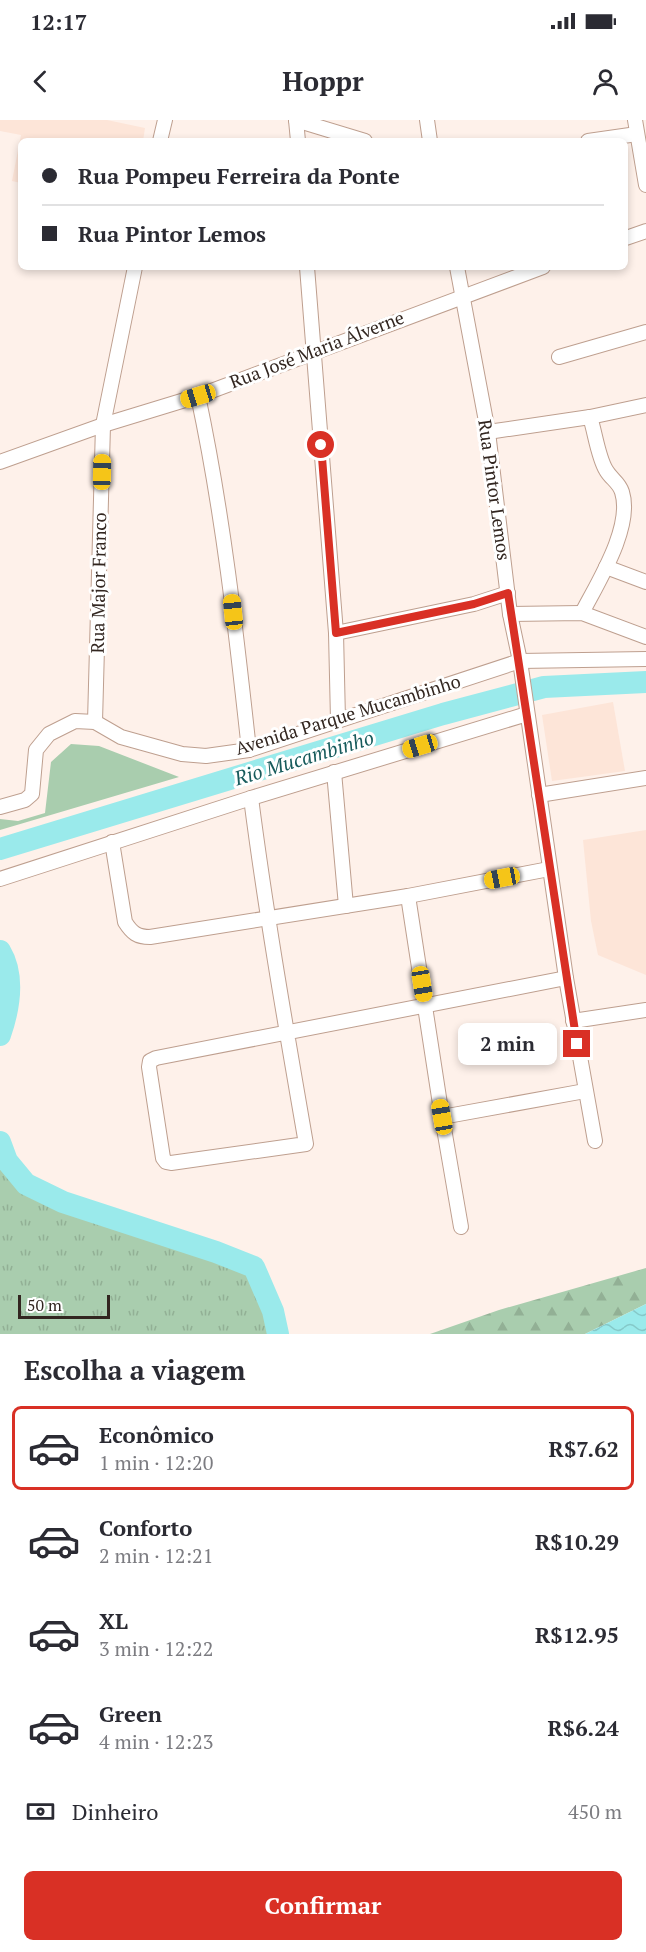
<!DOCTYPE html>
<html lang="pt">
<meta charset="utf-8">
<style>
:root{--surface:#fff;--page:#f7f7f7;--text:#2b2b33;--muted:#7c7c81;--line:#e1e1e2;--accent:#d93025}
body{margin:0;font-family:"PT Serif",serif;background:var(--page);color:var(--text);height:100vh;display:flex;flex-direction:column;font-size:22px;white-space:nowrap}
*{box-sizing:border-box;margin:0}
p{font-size:20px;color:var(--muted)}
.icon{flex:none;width:33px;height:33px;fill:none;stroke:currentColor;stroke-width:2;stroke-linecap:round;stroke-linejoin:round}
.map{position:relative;height:1214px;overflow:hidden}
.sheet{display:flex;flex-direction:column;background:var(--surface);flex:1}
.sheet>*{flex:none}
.guide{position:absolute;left:18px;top:18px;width:610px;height:132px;border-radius:9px;box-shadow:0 3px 9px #0003;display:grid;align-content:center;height:132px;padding:0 24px;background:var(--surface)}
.scale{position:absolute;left:18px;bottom:15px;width:92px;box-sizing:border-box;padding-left:6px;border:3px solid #322620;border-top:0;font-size:16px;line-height:21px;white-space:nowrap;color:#322620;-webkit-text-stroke:4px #fff;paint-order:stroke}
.end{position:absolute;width:27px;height:27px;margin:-14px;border:8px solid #d93025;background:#fff;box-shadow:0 0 0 3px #fff}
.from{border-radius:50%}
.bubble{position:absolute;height:42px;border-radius:9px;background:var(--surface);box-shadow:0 3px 9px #0003;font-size:20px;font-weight:800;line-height:42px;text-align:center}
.car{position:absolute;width:18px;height:36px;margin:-18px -9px;border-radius:8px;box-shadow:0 0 4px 2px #0007;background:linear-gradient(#f5c518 24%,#345 0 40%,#f5c518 0 76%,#345 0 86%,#f5c518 0)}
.guide b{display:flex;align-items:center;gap:21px;height:57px;font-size:22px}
.guide b+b{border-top:2px solid var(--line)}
.guide i{width:15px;height:15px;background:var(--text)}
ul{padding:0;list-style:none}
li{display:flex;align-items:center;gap:18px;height:84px;margin:0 12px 9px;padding:0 12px;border:3px solid transparent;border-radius:9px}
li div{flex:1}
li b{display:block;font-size:22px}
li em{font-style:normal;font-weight:800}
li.on{border-color:var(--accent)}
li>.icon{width:54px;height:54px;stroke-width:1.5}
h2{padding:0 24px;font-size:27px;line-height:72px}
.pay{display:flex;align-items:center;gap:15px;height:66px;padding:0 24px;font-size:22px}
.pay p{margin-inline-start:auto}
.primary-button{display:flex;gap:12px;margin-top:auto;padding:12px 24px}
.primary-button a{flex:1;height:69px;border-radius:9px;background:var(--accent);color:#fff;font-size:24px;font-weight:800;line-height:69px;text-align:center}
.status{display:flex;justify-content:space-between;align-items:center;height:42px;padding:0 30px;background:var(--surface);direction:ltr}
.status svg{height:16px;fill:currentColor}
header{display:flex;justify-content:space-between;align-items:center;height:78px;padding:0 24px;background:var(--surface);font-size:27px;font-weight:800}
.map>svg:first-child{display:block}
.built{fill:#fde5d8}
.grass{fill:url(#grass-tufts)}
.forest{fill:url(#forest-firs)}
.green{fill:#a9cdae}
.water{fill:url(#water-waves)}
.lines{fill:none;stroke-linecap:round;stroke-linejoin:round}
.river{stroke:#9aeaeb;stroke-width:22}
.street-casing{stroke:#be9f8f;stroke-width:16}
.street{stroke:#fff;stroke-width:14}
.route{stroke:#d93025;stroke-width:8}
.labels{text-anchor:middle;stroke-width:6;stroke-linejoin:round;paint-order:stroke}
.street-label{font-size:18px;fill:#322620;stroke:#fff}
.water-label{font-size:20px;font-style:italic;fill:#175b5c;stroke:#fff}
</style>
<div class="status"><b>12:17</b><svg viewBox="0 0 49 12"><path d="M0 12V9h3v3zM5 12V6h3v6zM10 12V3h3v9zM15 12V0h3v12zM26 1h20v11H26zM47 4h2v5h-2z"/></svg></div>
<header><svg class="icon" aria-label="back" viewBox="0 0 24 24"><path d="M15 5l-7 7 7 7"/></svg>Hoppr<svg class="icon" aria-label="person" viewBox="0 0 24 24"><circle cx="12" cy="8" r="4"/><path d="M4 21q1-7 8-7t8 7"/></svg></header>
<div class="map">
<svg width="646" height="1214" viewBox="0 0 646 1214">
<defs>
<pattern id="grass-tufts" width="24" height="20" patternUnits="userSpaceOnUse" patternTransform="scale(1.5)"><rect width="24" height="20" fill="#a9cdae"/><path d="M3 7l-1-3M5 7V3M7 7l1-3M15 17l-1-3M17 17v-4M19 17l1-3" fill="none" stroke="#92b095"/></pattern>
<pattern id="forest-firs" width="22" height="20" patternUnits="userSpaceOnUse" patternTransform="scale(1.5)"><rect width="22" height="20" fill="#a9cdae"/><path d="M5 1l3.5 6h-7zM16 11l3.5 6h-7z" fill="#92b095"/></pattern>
<pattern id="water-waves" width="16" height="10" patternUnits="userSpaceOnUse" patternTransform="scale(1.5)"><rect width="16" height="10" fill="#9aeaeb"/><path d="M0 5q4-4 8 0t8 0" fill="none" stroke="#85c9c9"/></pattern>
</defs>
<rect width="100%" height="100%" fill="#fef1ea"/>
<g class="built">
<path d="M 0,0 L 107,0 L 145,8 L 143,21 L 21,21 L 21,63 L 12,61 L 21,15 L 0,11 Z"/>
<path d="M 613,582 L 625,651 L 552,661 L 542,595 Z"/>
<path d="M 646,710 L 646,855 L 598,835 L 591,801 L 583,720 Z"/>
</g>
<g class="grass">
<path d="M 0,851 L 8,856 L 8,890 L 0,915 Z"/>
<path d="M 0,1022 L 7,1041 L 26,1064 L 63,1082 L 216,1132 L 254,1147 L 273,1191 L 278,1214 L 0,1214 Z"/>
</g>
<path class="forest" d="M 646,1148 L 646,1184 L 585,1214 L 430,1214 L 499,1190 Z"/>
<path class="green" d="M 71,624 L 99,626 L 179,657 L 0,710 L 0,699 L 18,701 L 45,693 L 51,642 Z"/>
<path class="water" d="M 646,1184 L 646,1214 L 585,1214 Z"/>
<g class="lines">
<g class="river">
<path d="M 0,729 L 443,594 L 544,567 L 646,562"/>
<path d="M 0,831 C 15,856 9,889 0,915"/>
<path d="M 0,1022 L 7,1041 L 26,1064 L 63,1082 L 216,1132 L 254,1147 L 273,1191 L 278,1214"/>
</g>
<defs>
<g id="street">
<path d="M 296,0 L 365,21"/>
<path d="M 296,0 L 298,21"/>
<path d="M 427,0 L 430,21"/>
<path d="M 635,0 L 646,65"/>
<path d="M 160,21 L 165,0"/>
<path d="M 588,21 L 637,14"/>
<path d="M 626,118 L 646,111"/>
<path d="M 307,147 L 336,513 L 338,600"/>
<path d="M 457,147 L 488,312 L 510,494 L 520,541 L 566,858 L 595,1021"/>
<path d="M 559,237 L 646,212"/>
<path d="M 198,276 C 223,393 236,511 249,630"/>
<path d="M 488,312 L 590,297 L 646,285"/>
<path d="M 0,342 L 103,305 L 198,276 L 543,147"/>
<path d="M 606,447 L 646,462"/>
<path d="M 582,493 C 598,462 633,407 622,372 C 619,362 611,359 606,350 C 598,337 595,312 590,297"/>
<path d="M 510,494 L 582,493 L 646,517"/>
<path d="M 336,513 L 474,484 L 508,473"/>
<path d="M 95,602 L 103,305 L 135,147"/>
<path d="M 334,652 L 346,786"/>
<path d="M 539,675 L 646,658"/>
<path d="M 251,678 C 266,794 286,908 306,1024 L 171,1043 L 166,1042 L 163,1038 L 149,947 L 150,941 L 156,938 L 566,858"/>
<path d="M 0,687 L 25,680 L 32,674 L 36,630 L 49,614 L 75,601 L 95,602 L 121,617 L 182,634 L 206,636 L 249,630 L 520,541 L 646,539"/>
<path d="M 112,722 L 125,802 C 132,813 137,817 150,817 L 408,776 L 549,749"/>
<path d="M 0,759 L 251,678 L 527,594"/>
<path d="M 408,776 L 442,997 L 585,971"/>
<path d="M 573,901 L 646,890"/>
<path d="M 442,997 L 461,1107"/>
</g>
</defs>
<use href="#street" class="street-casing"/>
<use href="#street" class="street"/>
</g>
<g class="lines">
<path class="route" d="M 321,325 L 336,513 L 474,484 L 508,473 L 577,924"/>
</g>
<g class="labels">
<g class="street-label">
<text transform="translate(317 230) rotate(-21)" y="6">Rua José Maria Álverne</text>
<text transform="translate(494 370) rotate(82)" y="6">Rua Pintor Lemos</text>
<text transform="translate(99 463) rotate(-89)" y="6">Rua Major Franco</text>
<text transform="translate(348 595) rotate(-17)" y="6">Avenida Parque Mucambinho</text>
</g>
<g class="water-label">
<text transform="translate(304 638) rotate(-17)" y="7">Rio Mucambinho</text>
</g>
</g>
</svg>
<div class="scale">50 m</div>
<i class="end from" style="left:321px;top:325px"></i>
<i class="end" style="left:577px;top:924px"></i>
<div class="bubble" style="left:458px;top:903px;width:99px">2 min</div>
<i class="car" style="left:198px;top:276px;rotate:253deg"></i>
<i class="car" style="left:102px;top:352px;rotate:1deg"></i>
<i class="car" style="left:233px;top:492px;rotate:354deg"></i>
<i class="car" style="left:420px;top:626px;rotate:253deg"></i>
<i class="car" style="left:502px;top:758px;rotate:259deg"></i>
<i class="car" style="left:422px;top:864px;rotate:171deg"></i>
<i class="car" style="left:442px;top:997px;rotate:350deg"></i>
<div class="guide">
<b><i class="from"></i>Rua Pompeu Ferreira da Ponte</b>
<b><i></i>Rua Pintor Lemos</b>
</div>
</div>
<section class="sheet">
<h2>Escolha a viagem</h2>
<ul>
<li class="on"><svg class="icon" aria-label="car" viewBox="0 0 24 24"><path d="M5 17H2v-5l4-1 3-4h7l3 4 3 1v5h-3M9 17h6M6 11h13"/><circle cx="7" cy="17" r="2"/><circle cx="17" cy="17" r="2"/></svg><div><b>Econômico</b><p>1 min · 12:20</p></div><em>R$7.62</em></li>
<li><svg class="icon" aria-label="car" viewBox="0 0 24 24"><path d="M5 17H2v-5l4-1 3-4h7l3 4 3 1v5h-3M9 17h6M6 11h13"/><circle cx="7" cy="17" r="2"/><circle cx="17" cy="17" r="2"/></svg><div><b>Conforto</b><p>2 min · 12:21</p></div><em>R$10.29</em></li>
<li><svg class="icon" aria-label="car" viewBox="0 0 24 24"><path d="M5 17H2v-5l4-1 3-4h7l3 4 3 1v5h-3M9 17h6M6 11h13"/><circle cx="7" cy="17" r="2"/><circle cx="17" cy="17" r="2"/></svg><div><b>XL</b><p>3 min · 12:22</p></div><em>R$12.95</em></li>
<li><svg class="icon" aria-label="car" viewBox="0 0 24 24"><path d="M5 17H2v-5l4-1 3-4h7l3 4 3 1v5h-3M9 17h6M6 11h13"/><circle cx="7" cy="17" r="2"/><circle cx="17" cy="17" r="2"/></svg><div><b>Green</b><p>4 min · 12:23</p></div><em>R$6.24</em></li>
</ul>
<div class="pay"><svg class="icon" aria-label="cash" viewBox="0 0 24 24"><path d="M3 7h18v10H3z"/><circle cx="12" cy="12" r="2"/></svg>Dinheiro<p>450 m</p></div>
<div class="primary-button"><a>Confirmar</a></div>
</section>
